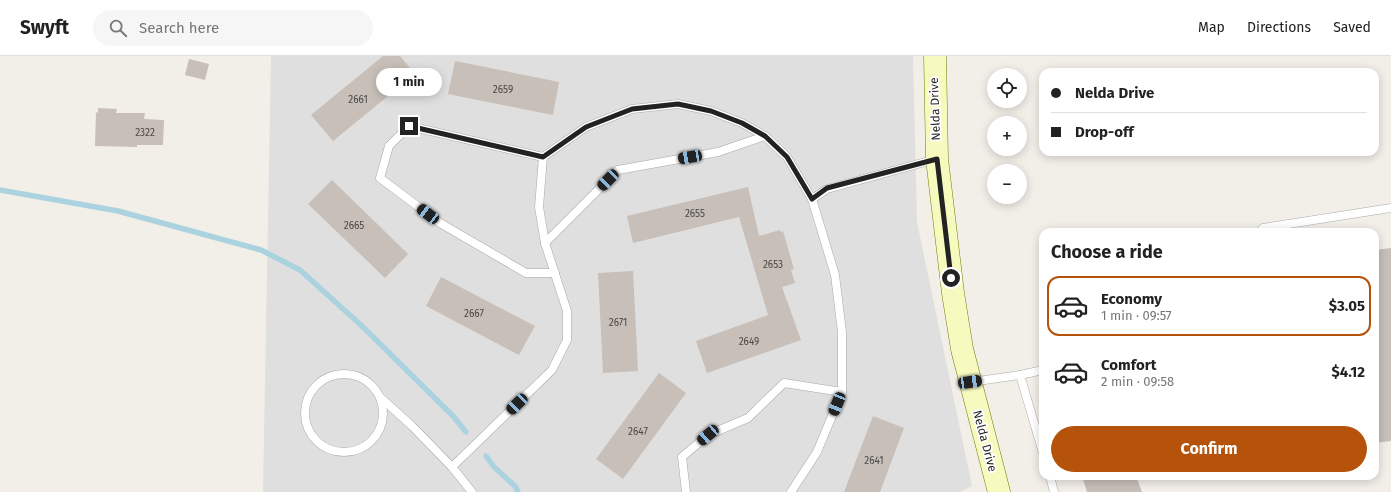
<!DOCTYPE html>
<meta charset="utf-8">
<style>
:root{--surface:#fff;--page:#f6f6f6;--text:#222;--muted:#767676;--line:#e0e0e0;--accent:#b45309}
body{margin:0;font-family:"Fira Sans",sans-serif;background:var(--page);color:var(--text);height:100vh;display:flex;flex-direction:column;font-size:15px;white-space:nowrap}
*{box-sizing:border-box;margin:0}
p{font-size:13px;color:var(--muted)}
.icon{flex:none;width:22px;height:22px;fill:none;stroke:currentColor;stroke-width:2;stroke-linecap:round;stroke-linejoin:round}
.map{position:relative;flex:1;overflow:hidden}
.details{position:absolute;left:1039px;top:172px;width:340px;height:252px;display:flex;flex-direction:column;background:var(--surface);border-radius:12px;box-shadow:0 2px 10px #0003}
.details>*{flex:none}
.banner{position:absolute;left:1039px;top:12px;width:340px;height:88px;border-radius:12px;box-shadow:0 2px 10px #0003;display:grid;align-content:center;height:88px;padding:0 12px;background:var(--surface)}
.fabs{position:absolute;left:987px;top:12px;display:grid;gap:8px}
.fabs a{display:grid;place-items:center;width:40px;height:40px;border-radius:50%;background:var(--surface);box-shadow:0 2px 10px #0003;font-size:20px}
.end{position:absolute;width:18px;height:18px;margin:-9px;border:5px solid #222;background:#fff;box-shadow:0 0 0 2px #fff}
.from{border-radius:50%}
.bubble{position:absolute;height:28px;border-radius:14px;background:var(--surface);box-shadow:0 2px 10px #0003;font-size:13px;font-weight:700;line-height:28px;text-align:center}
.car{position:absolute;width:12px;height:24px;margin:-12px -6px;border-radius:5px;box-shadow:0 0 3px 1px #0007;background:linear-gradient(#222 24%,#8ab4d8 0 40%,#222 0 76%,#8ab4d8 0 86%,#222 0)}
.banner b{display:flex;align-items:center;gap:14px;height:38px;font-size:15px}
.banner b+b{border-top:1px solid var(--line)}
.banner i{width:10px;height:10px;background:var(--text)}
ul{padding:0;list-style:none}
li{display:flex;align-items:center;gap:12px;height:60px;margin:0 8px 6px;padding:0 4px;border:2px solid transparent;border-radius:12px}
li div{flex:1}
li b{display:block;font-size:15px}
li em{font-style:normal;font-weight:700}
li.on{border-color:var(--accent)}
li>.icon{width:36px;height:36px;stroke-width:1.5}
h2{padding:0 12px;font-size:18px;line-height:48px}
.primary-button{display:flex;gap:8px;margin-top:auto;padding:8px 12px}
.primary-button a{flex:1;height:46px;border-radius:24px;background:var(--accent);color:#fff;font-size:16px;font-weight:700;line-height:46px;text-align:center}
header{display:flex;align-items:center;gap:24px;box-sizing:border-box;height:56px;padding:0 20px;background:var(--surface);border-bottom:1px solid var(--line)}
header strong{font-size:19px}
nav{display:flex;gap:22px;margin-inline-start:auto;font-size:14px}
.search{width:280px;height:36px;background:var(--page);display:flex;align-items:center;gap:10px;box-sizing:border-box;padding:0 14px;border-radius:22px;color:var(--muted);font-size:15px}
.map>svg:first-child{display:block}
.residential{fill:#e0dfdf}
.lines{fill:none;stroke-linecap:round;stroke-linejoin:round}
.stream{stroke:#aad3df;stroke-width:5.5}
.building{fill:#c7bfb8}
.lane-casing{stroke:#a9a9a9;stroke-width:9}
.secondary-casing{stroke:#707d05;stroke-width:23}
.lane{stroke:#fff;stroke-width:8}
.secondary{stroke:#f7fabf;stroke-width:22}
.route{stroke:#222;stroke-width:5}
.labels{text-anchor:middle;stroke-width:3.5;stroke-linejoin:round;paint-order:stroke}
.number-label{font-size:10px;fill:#4b4948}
.street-label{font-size:12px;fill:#222;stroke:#fff}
</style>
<header>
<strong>Swyft</strong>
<div class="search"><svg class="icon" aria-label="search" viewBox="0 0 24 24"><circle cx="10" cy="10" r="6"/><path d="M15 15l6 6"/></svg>Search here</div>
<nav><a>Map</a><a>Directions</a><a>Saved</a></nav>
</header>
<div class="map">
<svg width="1391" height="436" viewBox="0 0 1391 436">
<rect width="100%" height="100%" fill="#f2efe9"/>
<path class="residential" d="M 271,0 L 913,0 L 917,166 L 972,430 L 960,436 L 263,436 Z"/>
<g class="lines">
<g class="stream">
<path d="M 0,134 L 118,155 L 261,194 L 300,214 L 362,270 L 453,360 L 466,376"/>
<path d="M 486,400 L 494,411 L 515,430 L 518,436"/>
</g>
</g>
<g class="building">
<path d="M 383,0 L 400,0 L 415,18 L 333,85 L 311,59 Z"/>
<path d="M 189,3 L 209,8 L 205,24 L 185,19 Z"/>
<path d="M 455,5 L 559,26 L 553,59 L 448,38 Z"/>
<path d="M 98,52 L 117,53 L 116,57 L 145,57 L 144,63 L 164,64 L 163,89 L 137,89 L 137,91 L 95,90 L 96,56 L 98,57 Z"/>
<path d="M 332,124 L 408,198 L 385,222 L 308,148 Z"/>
<path d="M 748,131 L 759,180 L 780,174 L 781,176 L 783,175 L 794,213 L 791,214 L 795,227 L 782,231 L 801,284 L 707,317 L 696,285 L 768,259 L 739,161 L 633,187 L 627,160 Z"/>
<path d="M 1391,192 L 1391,385 L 1375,387 L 1375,194 Z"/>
<path d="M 633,215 L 638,315 L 603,317 L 598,217 Z"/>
<path d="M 441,221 L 535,270 L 519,299 L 426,250 Z"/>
<path d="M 659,317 L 686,337 L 623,423 L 596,403 Z"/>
<path d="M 873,360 L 904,372 L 880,436 L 844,436 Z"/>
<path d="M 1082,420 L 1136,420 L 1142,436 L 1087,436 Z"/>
</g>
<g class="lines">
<defs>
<g id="lane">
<path d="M 543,101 L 539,151 L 545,187"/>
<path d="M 1260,176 L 1263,172 L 1391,152"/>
<path d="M 555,217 L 526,217 L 440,167 L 380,122 L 389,90 L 409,70 L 543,101 L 586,71 L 632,53 L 678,48 L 711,55 L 742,67 L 765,80"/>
<circle cx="344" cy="357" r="39"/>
<path d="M 1020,319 L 1043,397"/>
<path d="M 971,326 L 1020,319 L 1043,314"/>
<path d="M 380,341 L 412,370 L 452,411"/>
<path d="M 1050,420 L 1054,436"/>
<path d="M 472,436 L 452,411 L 552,314 L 567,284 L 567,255 L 545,187 L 618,114 L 718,96 L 765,80 L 787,101 L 812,143"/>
<path d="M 686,436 L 682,401 L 708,379 L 748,362 L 784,327 L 842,336"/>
<path d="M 791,436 L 817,396 L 842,336 L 842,276 L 835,219 L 812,143 L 827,133 L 936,103"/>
</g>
<path id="secondary" d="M 935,0 L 937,103 L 953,237 L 962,293 L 999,436"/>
</defs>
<use href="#lane" class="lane-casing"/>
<use href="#secondary" class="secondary-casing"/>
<use href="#lane" class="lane"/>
<use href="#secondary" class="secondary"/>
</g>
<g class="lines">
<path class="route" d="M 409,70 L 543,101 L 586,71 L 632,53 L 678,48 L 711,55 L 742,67 L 765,80 L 787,101 L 812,143 L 827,132 L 937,103 L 951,222"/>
</g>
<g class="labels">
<g class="number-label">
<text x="503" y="37">2659</text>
<text x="358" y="47">2661</text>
<text x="145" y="80">2322</text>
<text x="695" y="161">2655</text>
<text x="354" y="173">2665</text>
<text x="773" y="212">2653</text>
<text x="474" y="261">2667</text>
<text x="618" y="270">2671</text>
<text x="749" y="289">2649</text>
<text x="638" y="379">2647</text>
<text x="874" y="408">2641</text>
</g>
<g class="street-label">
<text transform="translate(935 53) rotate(-92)" y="4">Nelda Drive</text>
<text transform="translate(985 385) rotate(75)" y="4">Nelda Drive</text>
</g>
</g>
</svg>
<div class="fabs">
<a><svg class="icon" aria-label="locate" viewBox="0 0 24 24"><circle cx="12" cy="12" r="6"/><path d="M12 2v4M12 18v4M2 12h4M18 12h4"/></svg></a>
<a>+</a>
<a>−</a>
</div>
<i class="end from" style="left:951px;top:222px"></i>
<i class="end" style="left:409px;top:70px"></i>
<div class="bubble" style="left:376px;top:12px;width:66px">1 min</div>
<i class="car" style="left:690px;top:101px;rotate:260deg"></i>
<i class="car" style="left:608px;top:124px;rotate:225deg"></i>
<i class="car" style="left:428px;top:158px;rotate:307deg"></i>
<i class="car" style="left:970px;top:326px;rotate:82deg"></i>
<i class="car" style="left:517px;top:348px;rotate:226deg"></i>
<i class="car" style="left:837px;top:348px;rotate:202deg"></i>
<i class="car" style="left:708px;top:379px;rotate:229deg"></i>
<div class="banner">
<b><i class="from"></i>Nelda Drive</b>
<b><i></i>Drop-off</b>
</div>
<section class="details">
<h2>Choose a ride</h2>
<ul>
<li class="on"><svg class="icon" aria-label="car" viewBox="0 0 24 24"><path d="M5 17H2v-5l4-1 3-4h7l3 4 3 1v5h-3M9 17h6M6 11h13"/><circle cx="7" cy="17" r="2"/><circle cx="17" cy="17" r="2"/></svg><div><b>Economy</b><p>1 min · 09:57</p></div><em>$3.05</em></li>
<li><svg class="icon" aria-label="car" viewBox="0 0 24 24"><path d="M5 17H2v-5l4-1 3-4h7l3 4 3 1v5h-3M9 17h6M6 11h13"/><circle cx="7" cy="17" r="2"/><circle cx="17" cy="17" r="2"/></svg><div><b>Comfort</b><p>2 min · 09:58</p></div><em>$4.12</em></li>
</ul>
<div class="primary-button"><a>Confirm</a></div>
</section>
</div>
